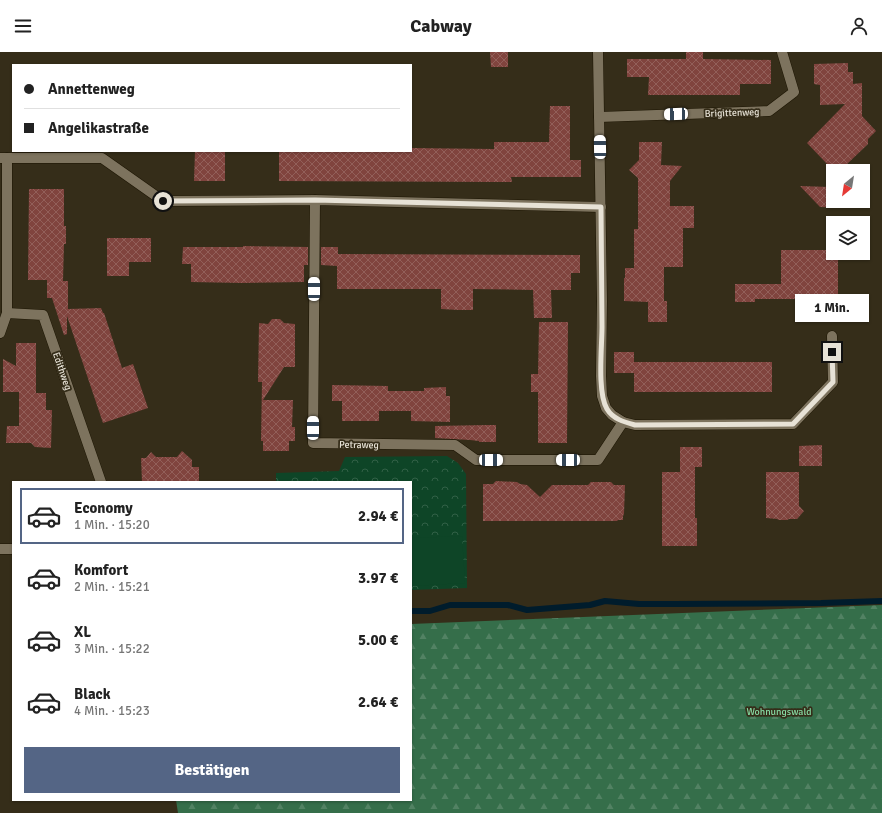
<!DOCTYPE html>
<html lang="de">
<meta charset="utf-8">
<style>
:root{--surface:#fff;--page:#f6f6f6;--text:#222;--muted:#767676;--line:#e0e0e0;--accent:#546585}
body{margin:0;font-family:Signika,sans-serif;background:var(--page);color:var(--text);height:100vh;display:flex;flex-direction:column;font-size:15px;white-space:nowrap}
*{box-sizing:border-box;margin:0}
p{font-size:13px;color:var(--muted)}
.icon{flex:none;width:22px;height:22px;fill:none;stroke:currentColor;stroke-width:2;stroke-linecap:round;stroke-linejoin:round}
.map{position:relative;flex:1;overflow:hidden}
.drawer{position:absolute;left:12px;top:429px;width:400px;height:320px;display:flex;flex-direction:column;background:var(--surface);border-radius:0px;box-shadow:0 1px 3px #0004}
.drawer>*{flex:none}
.hud{position:absolute;left:12px;top:12px;width:400px;height:88px;border-radius:0px;box-shadow:0 1px 3px #0004;display:grid;align-content:center;height:88px;padding:0 12px;background:var(--surface)}
.needle{width:26px;rotate:210deg}
.tools{position:absolute;left:826px;top:112px;display:grid;gap:8px}
.tools a{display:grid;place-items:center;width:44px;height:44px;border-radius:0px;background:var(--surface);box-shadow:0 1px 3px #0004;font-size:20px}
.end{position:absolute;width:18px;height:18px;margin:-9px;border:5px solid #e7e2d6;background:#111;box-shadow:0 0 0 2px #111}
.from{border-radius:50%}
.bubble{position:absolute;height:28px;border-radius:0px;background:var(--surface);box-shadow:0 1px 3px #0004;font-size:13px;font-weight:800;line-height:28px;text-align:center}
.car{position:absolute;width:12px;height:24px;margin:-12px -6px;border-radius:5px;box-shadow:0 0 3px 1px #0007;background:linear-gradient(#fff 24%,#345 0 40%,#fff 0 76%,#345 0 86%,#fff 0)}
.hud b{display:flex;align-items:center;gap:14px;height:38px;font-size:15px}
.hud b+b{border-top:1px solid var(--line)}
.hud i{width:10px;height:10px;background:var(--text)}
ul{padding:7px 0 0;list-style:none}
li{display:flex;align-items:center;gap:12px;height:56px;margin:0 8px 6px;padding:0 4px;border:2px solid transparent;border-radius:0px}
li div{flex:1}
li b{display:block;font-size:15px}
li em{font-style:normal;font-weight:800}
li.current{border-color:var(--accent)}
li>.icon{width:36px;height:36px;stroke-width:1.5}
.primary-button{display:flex;gap:8px;margin-top:auto;padding:8px 12px}
.primary-button a{flex:1;height:46px;border-radius:0px;background:var(--accent);color:#fff;font-size:16px;font-weight:800;line-height:46px;text-align:center}
header{display:flex;justify-content:space-between;align-items:center;height:52px;padding:0 12px;background:var(--surface);font-size:18px;font-weight:800}
.map>svg:first-child{display:block}
.forest{fill:url(#forest-firs)}
.park{fill:url(#park-crowns)}
.garden{fill:#0e4527}
.lines{fill:none;stroke-linecap:round;stroke-linejoin:round}
.stream{stroke:#001c2c;stroke-width:6}
.building{fill:url(#building-cross-hatch)}
.minor-casing{stroke:#1c1503;stroke-width:11}
.minor{stroke:#7d735e;stroke-width:10}
.route{stroke:#e7e2d6;stroke-width:5}
.labels{text-anchor:middle;stroke-width:3.5;stroke-linejoin:round;paint-order:stroke}
.street-label{font-size:10px;fill:#e7e2d6;stroke:#352d19}
.park-label{font-size:10px;fill:#86daa3;stroke:#352d19}
</style>
<header><svg class="icon" aria-label="menu" viewBox="0 0 24 24"><path d="M4 6h16M4 12h16M4 18h16"/></svg>Cabway<svg class="icon" aria-label="person" viewBox="0 0 24 24"><circle cx="12" cy="8" r="4"/><path d="M4 21q1-7 8-7t8 7"/></svg></header>
<div class="map">
<svg width="882" height="761" viewBox="0 0 882 761">
<defs>
<pattern id="forest-firs" width="22" height="20" patternUnits="userSpaceOnUse"><rect width="22" height="20" fill="#356e4a"/><path d="M5 1l3.5 6h-7zM16 11l3.5 6h-7z" fill="#528263"/></pattern>
<pattern id="park-crowns" width="20" height="18" patternUnits="userSpaceOnUse"><rect width="20" height="18" fill="#0e4527"/><path d="M2 6a3 3 0 1 1 6 0M12 15a3 3 0 1 1 6 0" fill="none" stroke="#316046"/></pattern>
<pattern id="building-cross-hatch" width="8" height="8" patternUnits="userSpaceOnUse"><rect width="8" height="8" fill="#80443e"/><path d="M0 0l8 8M0 8l8-8" fill="none" stroke="#925f59"/></pattern>
</defs>
<rect width="100%" height="100%" fill="#352d19"/>
<path class="forest" d="M 882,553 L 882,761 L 178,761 L 176,748 L 411,748 L 411,572 Z"/>
<path class="park" d="M 447,404 L 458,411 L 466,422 L 467,536 L 411,538 L 411,430 L 276,430 L 276,421 L 339,419 L 345,405 Z"/>
<path class="garden" d="M 462,484 L 465,531 L 411,534 L 411,486 Z"/>
<g class="lines">
<path class="stream" d="M 411,559 L 430,559 L 450,553 L 508,553 L 527,558 L 590,553 L 605,549 L 639,552 L 674,552 L 821,551 L 882,549"/>
</g>
<g class="building">
<path d="M 490,0 L 508,0 L 508,15 L 491,15 Z"/>
<path d="M 686,0 L 703,0 L 703,7 L 771,8 L 771,32 L 740,32 L 740,43 L 648,43 L 649,25 L 627,25 L 627,7 L 686,7 Z"/>
<path d="M 848,11 L 848,20 L 853,20 L 853,32 L 862,31 L 862,64 L 876,79 L 868,87 L 868,92 L 846,113 L 828,113 L 807,91 L 845,52 L 820,53 L 820,33 L 814,32 L 814,12 Z"/>
<path d="M 550,54 L 570,54 L 570,108 L 581,108 L 581,125 L 511,125 L 512,130 L 494,130 L 279,129 L 279,99 L 411,99 L 411,96 L 494,97 L 494,90 L 549,90 Z"/>
<path d="M 639,90 L 662,90 L 661,113 L 682,114 L 670,129 L 670,154 L 694,154 L 694,176 L 683,176 L 683,215 L 664,215 L 664,249 L 667,249 L 667,270 L 648,270 L 648,250 L 624,249 L 624,226 L 625,226 L 625,216 L 634,216 L 634,177 L 638,177 L 638,126 L 629,118 L 639,108 Z"/>
<path d="M 195,99 L 225,99 L 225,129 L 194,129 Z"/>
<path d="M 800,134 L 830,135 L 833,139 L 833,149 L 843,149 L 849,156 L 820,155 Z"/>
<path d="M 29,137 L 64,137 L 64,174 L 66,174 L 66,192 L 64,192 L 63,229 L 68,229 L 68,257 L 101,256 L 103,261 L 104,261 L 122,316 L 133,312 L 148,356 L 103,371 L 67,264 L 67,282 L 64,283 L 52,246 L 47,246 L 47,228 L 28,228 Z"/>
<path d="M 107,186 L 151,186 L 151,210 L 129,210 L 129,224 L 107,224 Z"/>
<path d="M 243,194 L 308,195 L 308,213 L 304,213 L 304,230 L 242,231 L 191,230 L 191,212 L 182,212 L 183,195 L 243,195 Z"/>
<path d="M 321,195 L 338,195 L 338,202 L 580,203 L 580,221 L 571,221 L 571,238 L 551,238 L 552,266 L 534,266 L 533,238 L 473,237 L 473,258 L 458,258 L 441,257 L 441,237 L 337,237 L 337,214 L 321,213 Z"/>
<path d="M 781,198 L 833,198 L 833,201 L 838,201 L 838,247 L 755,247 L 755,250 L 735,250 L 735,232 L 781,232 Z"/>
<path d="M 272,267 L 280,267 L 284,271 L 295,272 L 295,315 L 284,315 L 263,348 L 293,348 L 292,375 L 295,375 L 295,389 L 289,389 L 289,399 L 263,399 L 263,389 L 261,389 L 262,330 L 258,330 L 259,271 L 268,272 Z"/>
<path d="M 539,270 L 568,270 L 567,391 L 538,391 L 538,340 L 531,340 L 531,322 L 538,322 Z"/>
<path d="M 16,291 L 36,291 L 36,341 L 46,341 L 46,358 L 52,358 L 51,396 L 35,395 L 31,391 L 6,391 L 7,374 L 19,374 L 19,340 L 3,340 L 3,307 L 16,314 Z"/>
<path d="M 614,300 L 634,300 L 634,310 L 772,310 L 772,340 L 634,340 L 634,321 L 614,321 Z"/>
<path d="M 332,333 L 388,334 L 388,339 L 424,339 L 424,336 L 446,335 L 446,344 L 450,344 L 450,370 L 411,369 L 411,359 L 379,359 L 379,369 L 342,369 L 342,349 L 332,349 Z"/>
<path d="M 487,373 L 496,373 L 496,390 L 479,390 L 479,389 L 470,388 L 435,386 L 435,374 Z"/>
<path d="M 822,393 L 822,414 L 799,414 L 799,394 Z"/>
<path d="M 680,395 L 702,395 L 702,415 L 695,415 L 695,466 L 697,466 L 697,494 L 662,494 L 662,420 L 680,420 Z"/>
<path d="M 182,399 L 192,408 L 192,415 L 199,415 L 199,430 L 142,430 L 141,406 L 146,406 L 151,400 L 156,405 L 177,405 Z"/>
<path d="M 766,420 L 799,420 L 799,454 L 804,459 L 797,467 L 789,467 L 787,468 L 779,468 L 777,467 L 766,466 Z"/>
<path d="M 496,429 L 517,430 L 520,432 L 527,433 L 540,445 L 552,433 L 588,433 L 591,430 L 611,430 L 614,433 L 625,433 L 624,462 L 623,464 L 623,468 L 618,468 L 617,469 L 483,469 L 483,432 L 493,432 Z"/>
</g>
<g class="lines">
<defs>
<g id="minor">
<path d="M 598,0 L 602,249 L 601,324 L 602,344 L 606,356 L 612,363 L 623,370 L 635,373 L 793,372 L 833,330 L 832,284"/>
<path d="M 599,65 L 769,59 L 794,40 L 782,0"/>
<path d="M 0,106 L 102,106 L 163,149 L 315,148 L 601,155"/>
<path d="M 315,148 L 313,391 L 455,393 L 476,408 L 598,408 L 623,370"/>
<path d="M 7,261 L 7,106"/>
<path d="M 0,281 L 7,261 L 43,263 L 101,430"/>
<path d="M 0,497 L 13,497"/>
</g>
</defs>
<use href="#minor" class="minor-casing"/>
<use href="#minor" class="minor"/>
</g>
<g class="lines">
<path class="route" d="M 163,149 L 315,148 L 601,155 C 601,195 602,235 602,275 C 602,295 597,340 607,357 C 613,367 624,370 635,373 L 793,372 L 833,330 L 832,300"/>
</g>
<g class="labels">
<g class="street-label">
<text transform="translate(732 60) rotate(-2)" y="4">Brigittenweg</text>
<text transform="translate(63 319) rotate(71)" y="4">Edithweg</text>
<text transform="translate(359 392) rotate(1)" y="4">Petraweg</text>
</g>
<g class="park-label">
<text x="779" y="663">Wohnungswald</text>
</g>
</g>
</svg>
<div class="tools">
<a><svg class="needle" viewBox="-14 -14 28 28"><path d="M0-13l5 13h-10z" fill="#e53935"/><path d="M0 13l5-13h-10z" fill="#767676"/></svg></a>
<a><svg class="icon" aria-label="layers" viewBox="0 0 24 24"><path d="M12 4l9 5-9 5-9-5zM3 14l9 5 9-5"/></svg></a>
</div>
<i class="end from" style="left:163px;top:149px"></i>
<i class="end" style="left:832px;top:300px"></i>
<div class="bubble" style="left:795px;top:242px;width:74px">1 Min.</div>
<i class="car" style="left:676px;top:62px;rotate:268deg"></i>
<i class="car" style="left:600px;top:95px;rotate:359deg"></i>
<i class="car" style="left:314px;top:237px;rotate:0deg"></i>
<i class="car" style="left:313px;top:376px;rotate:0deg"></i>
<i class="car" style="left:491px;top:408px;rotate:90deg"></i>
<i class="car" style="left:568px;top:408px;rotate:270deg"></i>
<div class="hud">
<b><i class="from"></i>Annettenweg</b>
<b><i></i>Angelikastraße</b>
</div>
<section class="drawer">
<ul>
<li class="current"><svg class="icon" aria-label="car" viewBox="0 0 24 24"><path d="M5 17H2v-5l4-1 3-4h7l3 4 3 1v5h-3M9 17h6M6 11h13"/><circle cx="7" cy="17" r="2"/><circle cx="17" cy="17" r="2"/></svg><div><b>Economy</b><p>1 Min. · 15:20</p></div><em>2.94 €</em></li>
<li><svg class="icon" aria-label="car" viewBox="0 0 24 24"><path d="M5 17H2v-5l4-1 3-4h7l3 4 3 1v5h-3M9 17h6M6 11h13"/><circle cx="7" cy="17" r="2"/><circle cx="17" cy="17" r="2"/></svg><div><b>Komfort</b><p>2 Min. · 15:21</p></div><em>3.97 €</em></li>
<li><svg class="icon" aria-label="car" viewBox="0 0 24 24"><path d="M5 17H2v-5l4-1 3-4h7l3 4 3 1v5h-3M9 17h6M6 11h13"/><circle cx="7" cy="17" r="2"/><circle cx="17" cy="17" r="2"/></svg><div><b>XL</b><p>3 Min. · 15:22</p></div><em>5.00 €</em></li>
<li><svg class="icon" aria-label="car" viewBox="0 0 24 24"><path d="M5 17H2v-5l4-1 3-4h7l3 4 3 1v5h-3M9 17h6M6 11h13"/><circle cx="7" cy="17" r="2"/><circle cx="17" cy="17" r="2"/></svg><div><b>Black</b><p>4 Min. · 15:23</p></div><em>2.64 €</em></li>
</ul>
<div class="primary-button"><a>Bestätigen</a></div>
</section>
</div>
